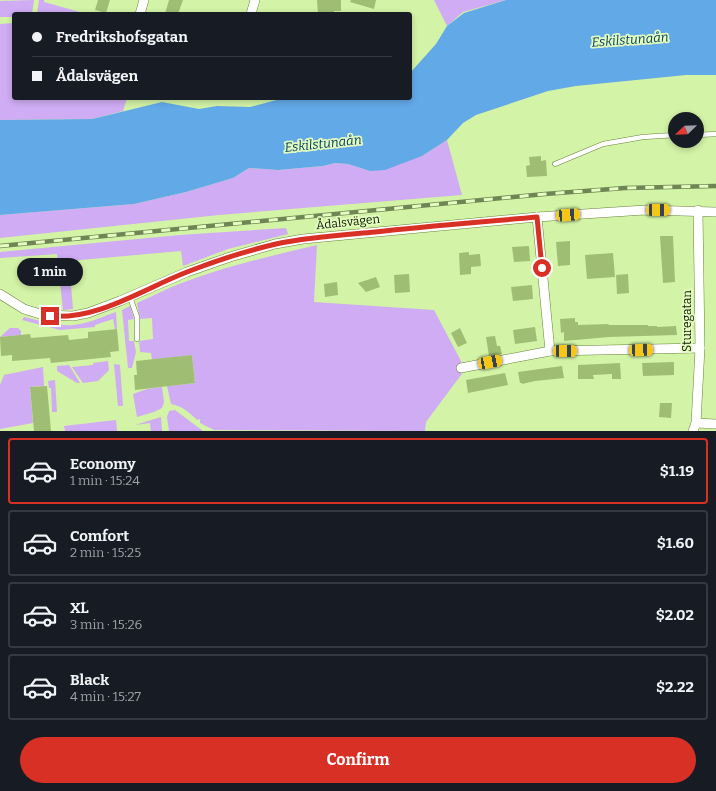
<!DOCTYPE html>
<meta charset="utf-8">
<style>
:root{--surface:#171b24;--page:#20242c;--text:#f1f3f6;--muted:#9ea1a6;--line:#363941;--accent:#d93025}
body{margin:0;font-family:Bitter,serif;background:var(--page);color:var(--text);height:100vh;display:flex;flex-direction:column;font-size:15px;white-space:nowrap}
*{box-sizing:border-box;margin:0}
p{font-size:13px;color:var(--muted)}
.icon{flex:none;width:22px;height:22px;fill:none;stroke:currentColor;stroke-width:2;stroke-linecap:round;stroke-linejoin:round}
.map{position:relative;height:431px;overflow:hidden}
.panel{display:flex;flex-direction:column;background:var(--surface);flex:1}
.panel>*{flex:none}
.banner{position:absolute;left:12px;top:12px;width:400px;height:88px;border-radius:4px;box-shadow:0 2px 6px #0003;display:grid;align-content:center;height:88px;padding:0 20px;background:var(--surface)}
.needle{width:26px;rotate:247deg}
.controls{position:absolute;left:668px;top:112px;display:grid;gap:8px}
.controls a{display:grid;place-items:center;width:36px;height:36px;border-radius:50%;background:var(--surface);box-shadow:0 2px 6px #0003;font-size:20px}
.end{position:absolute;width:18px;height:18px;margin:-9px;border:5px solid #d93025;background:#fff;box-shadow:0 0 0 2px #fff}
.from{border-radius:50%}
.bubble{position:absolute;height:28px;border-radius:14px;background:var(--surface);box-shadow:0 2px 6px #0003;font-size:13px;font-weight:700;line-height:28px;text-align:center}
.car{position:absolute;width:12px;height:24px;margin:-12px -6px;border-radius:5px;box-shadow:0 0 3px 1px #0007;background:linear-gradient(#f5c518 24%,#345 0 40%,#f5c518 0 76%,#345 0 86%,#f5c518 0)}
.banner b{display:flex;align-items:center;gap:14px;height:38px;font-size:15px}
.banner b+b{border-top:1px solid var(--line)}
.banner i{width:10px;height:10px;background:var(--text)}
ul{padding:7px 0 0;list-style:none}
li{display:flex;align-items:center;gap:12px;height:66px;margin:0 8px 6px;padding:0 12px;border:2px solid var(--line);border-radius:4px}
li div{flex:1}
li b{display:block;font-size:15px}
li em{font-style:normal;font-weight:700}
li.selected{border-color:var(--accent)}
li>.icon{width:36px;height:36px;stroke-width:1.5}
.button{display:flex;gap:8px;margin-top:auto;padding:8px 20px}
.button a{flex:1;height:46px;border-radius:24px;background:var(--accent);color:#fff;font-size:16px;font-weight:700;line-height:46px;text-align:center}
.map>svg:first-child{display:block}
.green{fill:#cfacf3}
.water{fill:#62a9e7}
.building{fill:#a0be73}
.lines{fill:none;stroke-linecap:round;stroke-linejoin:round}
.service-casing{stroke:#69843b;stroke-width:5.5}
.minor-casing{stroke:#69843b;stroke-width:10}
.service{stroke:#fff;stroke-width:4.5}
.minor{stroke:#fff;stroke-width:9}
.rail-casing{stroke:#708554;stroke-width:4.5}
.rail{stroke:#e4fec0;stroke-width:3;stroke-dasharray:9;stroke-linecap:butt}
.route{stroke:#d93025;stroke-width:5}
.labels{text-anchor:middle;stroke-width:3.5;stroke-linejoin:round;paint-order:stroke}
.street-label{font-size:12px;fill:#0c1600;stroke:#e4fec0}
.water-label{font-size:13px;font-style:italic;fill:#013b62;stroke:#e4fec0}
</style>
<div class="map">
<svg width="716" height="431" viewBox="0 0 716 431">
<rect width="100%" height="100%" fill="#d3f3a6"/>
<g class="green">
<path d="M 34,0 L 32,14 L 14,14 L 14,17 L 0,17 L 0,1 Z"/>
<path d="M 39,0 L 44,0 L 44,2 L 87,14 L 37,14 Z"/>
<path d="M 434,0 L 506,0 L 463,12 L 447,26 Z"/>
<path d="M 14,23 L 14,98 L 127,98 L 123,111 L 92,119 L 0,120 L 0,24 Z"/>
<path d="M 447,140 L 462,195 L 219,215 L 0,238 L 0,215 L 134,204 L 186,192 L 233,178 L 249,168 L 278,170 L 323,166 L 335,163 L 348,164 L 370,171 L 422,156 Z"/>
<path d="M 286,228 L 288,234 L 228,249 L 183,266 L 181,251 L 69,261 L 73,309 L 63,310 L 57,254 L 0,258 L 0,252 L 180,235 Z"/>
<path d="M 317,245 L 314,302 L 434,310 L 461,361 L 464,371 L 426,422 L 425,431 L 214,430 L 200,423 L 200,419 L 197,420 C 189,412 182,406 171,404 L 167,386 L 195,383 L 192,355 L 152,360 L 151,353 L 140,352 L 139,341 L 153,339 L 152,318 L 140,319 L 137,303 C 155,295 172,286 190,280 C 232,265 274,255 317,245 Z"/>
<path d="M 130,306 L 134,319 L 128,320 L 129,341 L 134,341 L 136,352 L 132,368 L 128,368 L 122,310 Z"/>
<path d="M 116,312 L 117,329 L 115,330 L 113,319 L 95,325 L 95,327 L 60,330 L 22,320 L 24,317 C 41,321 61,328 80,324 C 92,322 104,316 116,312 Z"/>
<path d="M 10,328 L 18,328 L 21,331 L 21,335 L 0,337 Z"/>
<path d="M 108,361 L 109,370 L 98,381 L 83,383 L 72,367 L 93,365 L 93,363 Z"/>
<path d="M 114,364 L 120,365 L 123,406 L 118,406 Z"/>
<path d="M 69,365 L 80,383 L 77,383 L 57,371 L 57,366 Z"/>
<path d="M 43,367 L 44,386 L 30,387 L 33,423 L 0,429 L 0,385 L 4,375 Z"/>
<path d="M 55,380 L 57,412 L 52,412 L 51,388 L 49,388 L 48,381 Z"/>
<path d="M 162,387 L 164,402 L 162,408 L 154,412 L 137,417 L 133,394 L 147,389 Z"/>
<path d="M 175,410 L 203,431 L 169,431 L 167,417 L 169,411 Z"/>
<path d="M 161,417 L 162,431 L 151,431 L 150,423 L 135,425 Z"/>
<path d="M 116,420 L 117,431 L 65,431 L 64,426 Z"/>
</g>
<path class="water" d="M 506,0 L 716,0 L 716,75 L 686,75 L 576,86 L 548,91 L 476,115 L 463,123 L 447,140 L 422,156 L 385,170 L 370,171 L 348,164 L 335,163 L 323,166 L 278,170 L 249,168 L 233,178 L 186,192 L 134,204 L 0,215 L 0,120 L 92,119 L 162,102 L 199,109 L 217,106 L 250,107 L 284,98 L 410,98 L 410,73 L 436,44 L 447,26 L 464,13 Z"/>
<g class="building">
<path d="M 98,0 L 110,0 L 106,13 L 95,10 Z"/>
<path d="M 169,0 L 183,0 L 178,14 L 165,14 Z"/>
<path d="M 317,0 L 341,0 L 341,11 L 334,11 L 334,14 L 318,14 Z"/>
<path d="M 351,0 L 376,0 L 374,9 L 350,2 Z"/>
<path d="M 541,156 L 541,161 L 546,160 L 547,176 L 527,177 L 526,166 L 530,165 L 529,157 Z"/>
<path d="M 660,236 L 673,236 L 675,282 L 663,283 Z"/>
<path d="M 570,241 L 570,265 L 558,266 L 556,242 Z"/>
<path d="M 529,246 L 530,261 L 514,262 L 512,247 Z"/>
<path d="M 469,252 L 469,255 L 480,254 L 481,266 L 471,267 L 471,274 L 460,275 L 459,253 Z"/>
<path d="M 613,253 L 615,277 L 587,279 L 585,255 Z"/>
<path d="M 409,274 L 410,292 L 395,293 L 394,275 Z"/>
<path d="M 628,274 L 629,293 L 617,294 L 616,275 Z"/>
<path d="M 376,277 L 380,287 L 366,292 L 358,283 Z"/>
<path d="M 337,282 L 338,295 L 325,297 L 324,284 Z"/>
<path d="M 532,285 L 533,299 L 513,301 L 511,287 Z"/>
<path d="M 575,318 L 575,322 L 578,322 L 578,325 L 608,324 L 609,325 L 648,325 L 648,326 L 657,326 L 657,327 L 676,326 L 677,335 L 609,337 L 564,341 L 564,332 L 561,333 L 560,319 Z"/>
<path d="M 535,327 L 537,341 L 515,344 L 513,330 Z"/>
<path d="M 460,328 L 467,343 L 458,347 L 451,333 Z"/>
<path d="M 117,329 L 119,351 L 110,352 L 111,357 L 51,363 L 50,358 L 12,361 L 12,355 L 1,356 L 0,337 L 30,334 L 31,338 L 68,335 L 69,340 L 88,338 L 88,332 Z"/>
<path d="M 495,336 L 497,346 L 500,346 L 502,354 L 489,356 L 486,337 Z"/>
<path d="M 192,355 L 195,383 L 135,390 L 134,375 L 137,375 L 136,361 Z"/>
<path d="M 674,362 L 674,375 L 643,376 L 642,363 Z"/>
<path d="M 620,363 L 621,379 L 612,379 L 612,374 L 593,375 L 594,379 L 578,379 L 578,365 Z"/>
<path d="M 562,366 L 564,378 L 535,381 L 522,384 L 522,383 L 520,383 L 518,372 Z"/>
<path d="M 505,373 L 508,385 L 468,393 L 466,380 Z"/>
<path d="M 47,386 L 51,431 L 34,431 L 30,387 Z"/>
<path d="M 660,403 L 672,403 L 671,418 L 659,417 Z"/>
</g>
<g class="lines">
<defs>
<g id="service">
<path d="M 697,135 L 716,134"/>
<path d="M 555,164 L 603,144 L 643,137 L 675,135"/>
<path d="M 130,297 L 137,317 L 137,339"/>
</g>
<g id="minor">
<path d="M 140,14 L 144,0"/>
<path d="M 251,14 L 255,0"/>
<path d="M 537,217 L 550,351"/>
<path d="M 0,294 L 24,309 L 43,315 L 73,316 L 88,313 L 120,301 L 187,272 L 230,257 L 275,244 L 303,239 L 537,217 L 645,210 L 716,212"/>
<path d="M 461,368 L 550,351 L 700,348"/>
<path d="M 696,423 L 716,424"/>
<path d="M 693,431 L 696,423 L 700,348 L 698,210"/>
</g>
</defs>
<use href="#service" class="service-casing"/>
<use href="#minor" class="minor-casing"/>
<use href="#service" class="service"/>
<use href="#minor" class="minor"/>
<defs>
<path id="rail" d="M 0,246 L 545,194 L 625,188 L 716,186"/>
</defs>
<use href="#rail" class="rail-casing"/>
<use href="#rail" class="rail"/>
</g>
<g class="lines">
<path class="route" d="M 50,316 C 98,320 143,289 187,272 C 215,261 246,251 276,244 C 308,237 342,235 375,232 C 429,226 483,222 537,217 L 542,268"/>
</g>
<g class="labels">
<g class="street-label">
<text transform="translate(348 222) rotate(-6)" y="4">Ådalsvägen</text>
<text transform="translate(687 321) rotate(-90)" y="4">Sturegatan</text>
</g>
<g class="water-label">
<text transform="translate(630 39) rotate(-4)" y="5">Eskilstunaån</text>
<text transform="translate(323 143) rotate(-6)" y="5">Eskilstunaån</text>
</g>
</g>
</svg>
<div class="controls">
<a><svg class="needle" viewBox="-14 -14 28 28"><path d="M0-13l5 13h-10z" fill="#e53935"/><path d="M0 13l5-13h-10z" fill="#9ea1a6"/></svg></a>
</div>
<i class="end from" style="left:542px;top:268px"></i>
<i class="end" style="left:50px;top:316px"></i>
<div class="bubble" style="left:17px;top:258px;width:66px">1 min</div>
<i class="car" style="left:658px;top:210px;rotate:90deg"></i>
<i class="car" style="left:568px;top:215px;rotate:86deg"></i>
<i class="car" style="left:641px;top:350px;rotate:88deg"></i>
<i class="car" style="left:565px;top:351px;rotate:90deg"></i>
<i class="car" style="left:490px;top:362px;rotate:79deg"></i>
<div class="banner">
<b><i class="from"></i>Fredrikshofsgatan</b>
<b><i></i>Ådalsvägen</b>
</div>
</div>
<section class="panel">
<ul>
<li class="selected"><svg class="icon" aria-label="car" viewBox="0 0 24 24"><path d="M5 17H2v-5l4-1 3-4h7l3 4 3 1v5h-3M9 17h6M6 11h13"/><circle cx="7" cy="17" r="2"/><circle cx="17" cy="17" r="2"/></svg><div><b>Economy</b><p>1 min · 15:24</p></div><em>$1.19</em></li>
<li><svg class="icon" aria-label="car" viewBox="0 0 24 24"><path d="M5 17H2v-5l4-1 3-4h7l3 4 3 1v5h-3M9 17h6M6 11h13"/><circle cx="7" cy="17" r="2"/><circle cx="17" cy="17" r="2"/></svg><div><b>Comfort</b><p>2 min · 15:25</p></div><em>$1.60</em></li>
<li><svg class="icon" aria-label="car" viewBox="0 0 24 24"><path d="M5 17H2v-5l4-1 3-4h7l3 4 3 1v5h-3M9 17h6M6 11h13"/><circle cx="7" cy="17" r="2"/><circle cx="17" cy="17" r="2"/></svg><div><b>XL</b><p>3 min · 15:26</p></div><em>$2.02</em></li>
<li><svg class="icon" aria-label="car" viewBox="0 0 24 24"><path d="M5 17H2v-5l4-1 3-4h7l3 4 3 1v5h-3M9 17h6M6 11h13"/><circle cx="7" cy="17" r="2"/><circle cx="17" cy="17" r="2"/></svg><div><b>Black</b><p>4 min · 15:27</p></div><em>$2.22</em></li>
</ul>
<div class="button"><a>Confirm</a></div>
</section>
